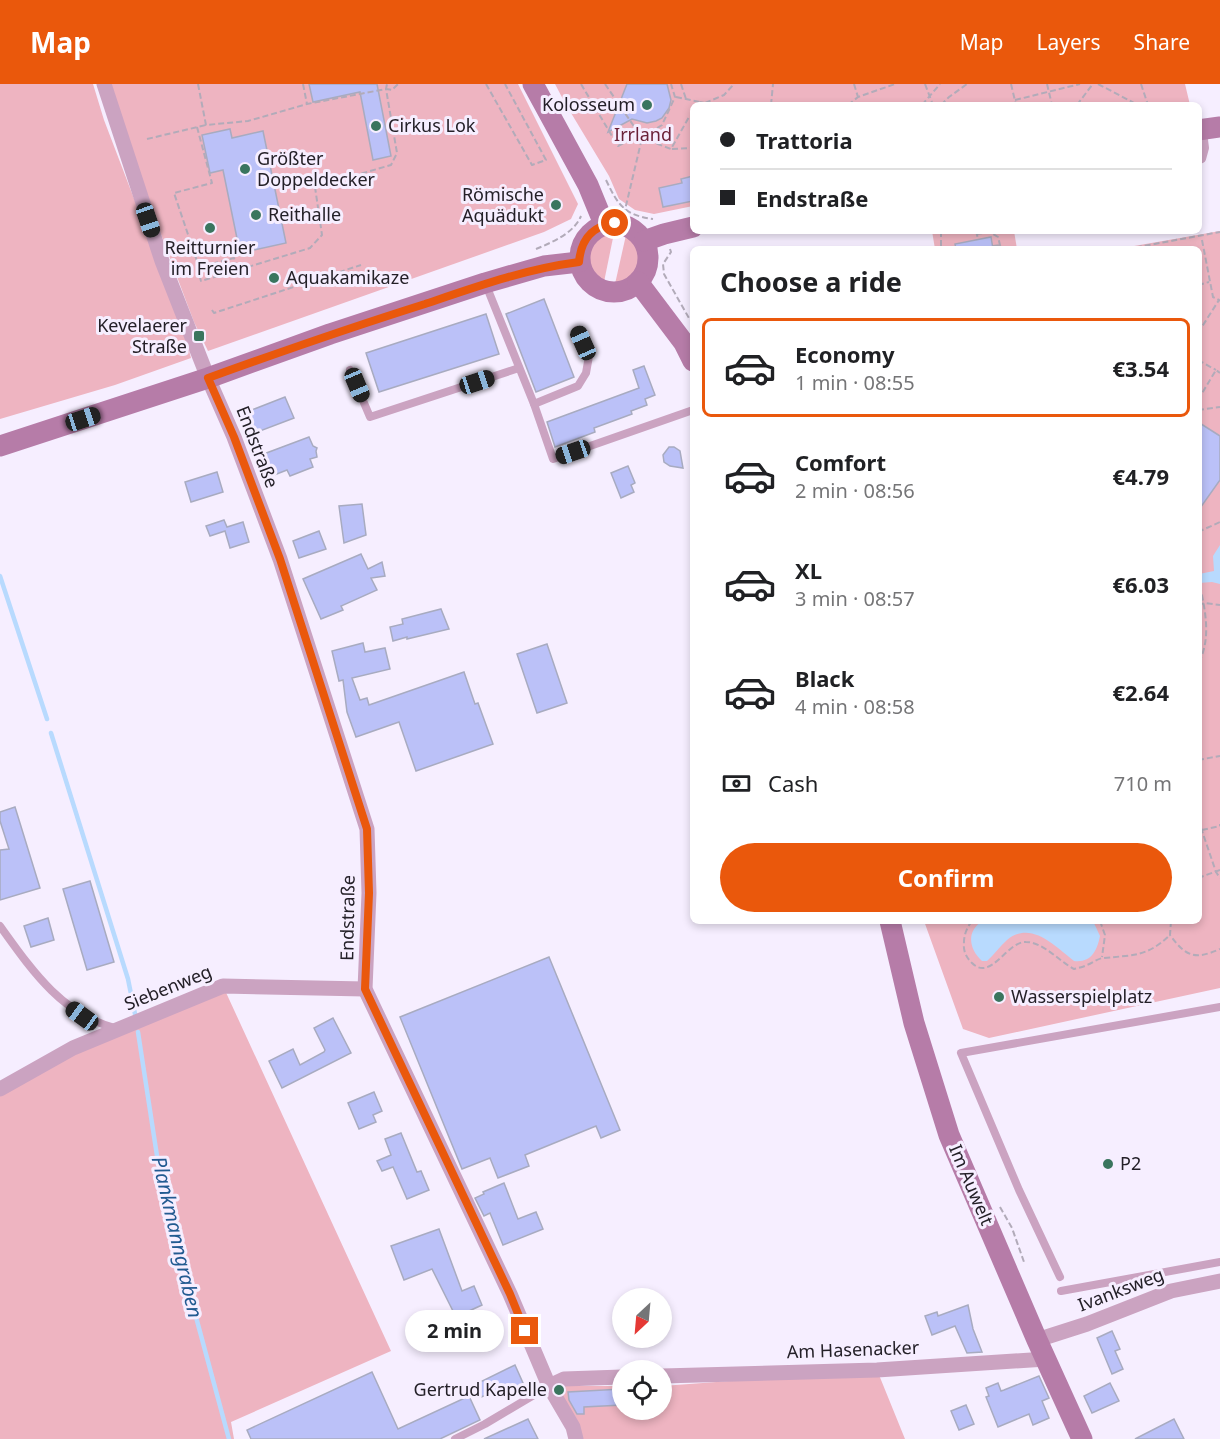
<!DOCTYPE html>
<meta charset="utf-8">
<style>
:root{--surface:#fff;--page:#f2f2f2;--text:#202124;--muted:#757577;--line:#e0e0e0;--accent:#ea580c}
body{margin:0;font-family:"Noto Sans",sans-serif;background:var(--page);color:var(--text);height:100vh;display:flex;flex-direction:column;font-size:22px;white-space:nowrap}
*{box-sizing:border-box;margin:0}
p{font-size:20px;color:var(--muted)}
.icon{flex:none;width:33px;height:33px;fill:none;stroke:currentColor;stroke-width:2;stroke-linecap:round;stroke-linejoin:round}
.map{position:relative;flex:1;overflow:hidden}
.drawer{position:absolute;left:690px;top:162px;width:512px;height:678px;display:flex;flex-direction:column;background:var(--surface);border-radius:9px;box-shadow:0 3px 9px #0003}
.drawer>*{flex:none}
.hud{position:absolute;left:690px;top:18px;width:512px;height:132px;border-radius:9px;box-shadow:0 3px 9px #0003;display:grid;align-content:center;height:132px;padding:0 30px;background:var(--surface)}
.needle{width:39px;rotate:206deg}
.fabs{position:absolute;left:612px;top:1204px;display:grid;gap:12px}
.fabs a{display:grid;place-items:center;width:60px;height:60px;border-radius:50%;background:var(--surface);box-shadow:0 3px 9px #0003;font-size:30px}
.end{position:absolute;width:27px;height:27px;margin:-14px;border:8px solid #ea580c;background:#fff;box-shadow:0 0 0 3px #fff}
.from{border-radius:50%}
.bubble{position:absolute;height:42px;border-radius:21px;background:var(--surface);box-shadow:0 3px 9px #0003;font-size:20px;font-weight:700;line-height:42px;text-align:center}
.car{position:absolute;width:18px;height:36px;margin:-18px -9px;border-radius:8px;box-shadow:0 0 4px 2px #0007;background:linear-gradient(#222 24%,#8ab4d8 0 40%,#222 0 76%,#8ab4d8 0 86%,#222 0)}
.hud b{display:flex;align-items:center;gap:21px;height:57px;font-size:22px}
.hud b+b{border-top:2px solid var(--line)}
.hud i{width:15px;height:15px;background:var(--text)}
ul{padding:0;list-style:none}
li{display:flex;align-items:center;gap:18px;height:99px;margin:0 12px 9px;padding:0 18px;border:3px solid transparent;border-radius:9px}
li div{flex:1}
li b{display:block;font-size:22px}
li em{font-style:normal;font-weight:700}
li.current{border-color:var(--accent)}
li>.icon{width:54px;height:54px;stroke-width:1.5}
h2{padding:0 30px;font-size:27px;line-height:72px}
.pay{display:flex;align-items:center;gap:15px;height:66px;padding:0 30px;font-size:22px}
.pay p{margin-inline-start:auto}
.button{display:flex;gap:12px;margin-top:auto;padding:12px 30px}
.button a{flex:1;height:69px;border-radius:36px;background:var(--accent);color:#fff;font-size:24px;font-weight:700;line-height:69px;text-align:center}
header{display:flex;align-items:center;gap:36px;box-sizing:border-box;height:84px;padding:0 30px;background:var(--accent);color:#fff}
header strong{font-size:28px}
nav{display:flex;gap:33px;margin-inline-start:auto;font-size:21px}
.map>svg:first-child{display:block}
.green{fill:#eeb4c1}
.water{fill:#b8dafe}
.lines{fill:none;stroke-linecap:round;stroke-linejoin:round}
.stream{stroke:#b8dafe;stroke-width:4.5}
.building{fill:#bbc1f8;stroke:#a8abc0;stroke-width:1.5}
.path{stroke:#b2abb9;stroke-width:2;stroke-dasharray:6 3;stroke-linecap:butt}
.lane{stroke:#cba3c1;stroke-width:8}
.street{stroke:#cba3c1;stroke-width:15}
.secondary{stroke:#b67ca8;stroke-width:21}
.route{stroke:#ea580c;stroke-width:8}
.poi-dot{fill:#3a755e;stroke:#f6eeff;stroke-width:2}
.labels{text-anchor:middle;stroke-width:6;stroke-linejoin:round;paint-order:stroke}
.poi-label{font-size:18px;fill:#242028;stroke:#f6eeff;text-anchor:start}
.park-label{font-size:18px;fill:#6b2139;stroke:#f6eeff}
.street-label{font-size:18px;fill:#242028;stroke:#f6eeff}
.water-label{font-size:20px;font-style:italic;fill:#225a91;stroke:#f6eeff}
</style>
<header>
<strong>Map</strong>
<nav><a>Map</a><a>Layers</a><a>Share</a></nav>
</header>
<div class="map">
<svg width="1220" height="1355" viewBox="0 0 1220 1355">
<rect width="100%" height="100%" fill="#f6eeff"/>
<g class="green">
<path d="M 0,0 L 93,0 L 104,36 L 183,243 L 191,274 L 115,301 L 0,335 Z"/>
<path d="M 111,0 L 518,0 L 578,120 L 571,135 L 544,148 L 208,267 L 194,238 L 133,76 Z"/>
<path d="M 555,0 L 1185,0 L 1190,21 L 693,21 L 693,122 L 654,130 L 635,126 L 619,115 L 609,92 L 565,19 Z"/>
<path d="M 932,147 L 1014,147 L 1017,165 L 935,165 Z"/>
<path d="M 1220,147 L 1220,904 L 989,954 L 963,945 L 924,837 L 1198,837 L 1198,165 L 1117,165 Z"/>
<path d="M 607,149 L 614,149 L 604,198 C 580,186 587,160 607,149 Z"/>
<path d="M 626,151 C 647,167 644,197 615,200 Z"/>
<path d="M 223,902 L 391,1267 L 231,1338 L 234,1355 L 0,1355 L 0,1005 Z"/>
<path d="M 877,1286 L 905,1355 L 576,1355 L 549,1302 L 622,1302 L 622,1326 L 662,1326 L 662,1302 Z"/>
</g>
<g class="water">
<path d="M 1220,461 L 1220,500 L 1212,498 L 1199,499 L 1199,490 L 1214,487 L 1213,472 Z"/>
<path d="M 982,837 L 1093,837 L 1100,852 C 1097,867 1091,879 1074,877 C 1055,862 1031,836 1007,856 C 1000,862 994,871 987,877 L 982,877 C 969,865 966,848 982,837 Z"/>
</g>
<g class="lines">
<g class="stream">
<path d="M 0,492 L 47,635"/>
<path d="M 51,649 L 128,895 L 135,930"/>
<path d="M 138,948 L 163,1111 L 229,1355"/>
</g>
</g>
<g class="building">
<path d="M 309,0 L 377,0 L 391,72 L 373,76 L 360,8 L 313,18 Z"/>
<path d="M 627,0 L 667,0 L 671,16 L 669,24 L 662,34 L 656,37 L 647,39 L 632,35 L 608,48 Z"/>
<path d="M 230,45 L 232,54 L 263,47 L 286,159 L 240,169 L 223,86 L 210,89 L 202,51 Z"/>
<path d="M 693,92 L 693,117 L 663,123 L 659,104 L 682,99 L 681,95 Z"/>
<path d="M 991,153 L 993,165 L 956,165 L 955,160 Z"/>
<path d="M 544,215 L 574,293 L 536,308 L 506,230 Z"/>
<path d="M 486,230 L 499,270 L 379,308 L 366,269 Z"/>
<path d="M 644,282 L 655,311 L 645,315 L 647,321 L 631,327 L 632,330 L 594,344 L 595,348 L 555,363 L 547,338 L 639,304 L 633,286 Z"/>
<path d="M 285,313 L 294,334 L 252,350 L 244,329 Z"/>
<path d="M 1198,338 L 1220,352 L 1220,396 L 1198,427 Z"/>
<path d="M 309,353 L 313,362 L 317,364 L 316,367 L 317,373 L 310,375 L 313,383 L 290,392 L 287,386 L 269,393 L 261,371 Z"/>
<path d="M 669,363 L 674,363 L 680,367 L 683,384 L 670,382 L 664,378 L 663,371 Z"/>
<path d="M 628,382 L 635,399 L 631,401 L 634,408 L 621,414 L 611,389 Z"/>
<path d="M 217,388 L 223,408 L 191,418 L 185,398 Z"/>
<path d="M 362,420 L 366,451 L 344,459 L 339,422 Z"/>
<path d="M 224,436 L 227,443 L 243,438 L 249,458 L 230,464 L 225,447 L 210,452 L 206,442 Z"/>
<path d="M 319,447 L 326,465 L 299,474 L 293,457 Z"/>
<path d="M 361,470 L 368,485 L 382,478 L 385,492 L 371,494 L 377,506 L 341,522 L 343,526 L 321,535 L 303,495 Z"/>
<path d="M 441,525 L 449,545 L 407,555 L 407,553 L 393,557 L 390,543 L 403,540 L 402,535 Z"/>
<path d="M 363,559 L 365,568 L 385,564 L 390,585 L 352,594 L 360,616 L 367,614 L 369,621 L 464,588 L 475,620 L 478,619 L 493,660 L 416,687 L 399,638 L 356,653 L 347,628 L 343,596 L 339,597 L 332,567 Z"/>
<path d="M 547,560 L 567,619 L 537,629 L 517,570 Z"/>
<path d="M 15,723 L 40,804 L 0,816 L 0,766 L 9,765 L 0,737 L 0,728 Z"/>
<path d="M 90,797 L 114,878 L 87,886 L 63,805 Z"/>
<path d="M 48,834 L 54,856 L 31,863 L 24,842 Z"/>
<path d="M 549,873 L 620,1046 L 601,1054 L 596,1042 L 525,1071 L 529,1082 L 498,1094 L 490,1074 L 462,1085 L 400,933 Z"/>
<path d="M 333,934 L 351,969 L 282,1004 L 269,977 L 293,965 L 300,981 L 324,968 L 325,966 L 314,944 Z"/>
<path d="M 374,1008 L 382,1027 L 373,1031 L 376,1038 L 359,1045 L 348,1019 Z"/>
<path d="M 401,1049 L 417,1088 L 421,1087 L 429,1106 L 407,1115 L 393,1083 L 382,1087 L 377,1077 L 391,1071 L 385,1055 Z"/>
<path d="M 504,1099 L 518,1135 L 536,1128 L 543,1145 L 503,1161 L 490,1129 L 484,1132 L 475,1114 L 484,1110 L 483,1108 Z"/>
<path d="M 439,1145 L 462,1207 L 474,1202 L 482,1221 L 456,1233 L 432,1185 L 404,1196 L 391,1162 Z"/>
<path d="M 968,1221 L 973,1245 L 982,1268 L 967,1269 L 955,1242 L 932,1251 L 925,1232 L 937,1228 L 938,1232 Z"/>
<path d="M 1112,1247 L 1120,1265 L 1115,1267 L 1123,1285 L 1112,1290 L 1097,1254 Z"/>
<path d="M 515,1281 L 523,1299 L 497,1313 L 495,1308 L 481,1313 L 476,1300 Z"/>
<path d="M 372,1288 L 398,1345 L 469,1312 L 480,1336 L 440,1355 L 251,1355 L 247,1346 Z"/>
<path d="M 1039,1292 L 1049,1314 L 1042,1317 L 1049,1334 L 1033,1341 L 1029,1330 L 998,1343 L 986,1313 L 989,1312 L 986,1304 L 998,1299 L 1001,1307 L 1004,1306 Z"/>
<path d="M 1110,1299 L 1119,1317 L 1092,1329 L 1084,1312 Z"/>
<path d="M 622,1305 L 622,1321 L 584,1323 L 584,1330 L 577,1330 L 569,1316 L 568,1308 Z"/>
<path d="M 966,1321 L 974,1340 L 959,1346 L 951,1327 Z"/>
<path d="M 528,1335 L 538,1355 L 484,1355 Z"/>
<path d="M 1174,1335 L 1184,1355 L 1135,1355 Z"/>
</g>
<g class="lines">
<g class="path">
<path d="M 198,0 L 206,41 L 248,37 L 307,20 L 386,5 L 392,6 L 398,0"/>
<path d="M 303,0 L 307,20"/>
<path d="M 486,0 L 532,81 L 546,76 L 505,0"/>
<path d="M 581,0 L 618,62 L 630,56 L 642,54 L 625,126"/>
<path d="M 605,0 L 642,54 L 671,65 L 689,33 L 693,30"/>
<path d="M 681,0 L 686,15"/>
<path d="M 854,0 L 858,13"/>
<path d="M 925,0 L 933,21"/>
<path d="M 1011,0 L 1016,21"/>
<path d="M 1047,0 L 1052,21"/>
<path d="M 1098,0 L 1138,21"/>
<path d="M 1141,0 L 1148,21"/>
<path d="M 676,13 L 700,18 L 699,21"/>
<path d="M 1015,16 L 1080,0"/>
<path d="M 700,18 L 714,21"/>
<path d="M 705,19 L 724,11 L 734,0"/>
<path d="M 771,21 L 773,0"/>
<path d="M 848,21 L 858,13 L 895,0"/>
<path d="M 922,21 L 940,0"/>
<path d="M 941,21 L 949,13 L 967,0"/>
<path d="M 1077,21 L 1092,1"/>
<path d="M 197,43 L 212,99 L 174,109 L 199,183 L 234,174 L 238,186 L 310,164 L 322,151 L 315,103 L 391,81 L 397,69 L 386,5 L 387,0"/>
<path d="M 642,54 L 662,41 L 675,13 L 671,0"/>
<path d="M 147,55 L 206,41"/>
<path d="M 672,65 L 693,64"/>
<path d="M 606,96 C 618,121 624,131 653,135"/>
<path d="M 915,147 L 917,147"/>
<path d="M 941,147 L 941,165"/>
<path d="M 976,147 L 978,155"/>
<path d="M 976,150 L 990,148 L 998,153 L 1001,165"/>
<path d="M 1202,156 L 1213,213 L 1219,216"/>
<path d="M 993,162 L 1000,161"/>
<path d="M 536,165 C 553,158 574,149 581,132"/>
<path d="M 670,165 L 671,168 L 663,180 L 664,190 L 690,236"/>
<path d="M 980,165 L 987,164"/>
<path d="M 1127,165 L 1220,148"/>
<path d="M 197,183 L 201,197 L 238,186"/>
<path d="M 1198,201 L 1209,198"/>
<path d="M 212,226 L 214,229 L 361,181"/>
<path d="M 1198,249 L 1219,216 L 1220,217"/>
<path d="M 1198,276 L 1216,286"/>
<path d="M 1198,316 L 1216,286 L 1220,289"/>
<path d="M 1198,326 L 1220,323"/>
<path d="M 1198,448 L 1220,438"/>
<path d="M 1198,493 C 1204,521 1213,553 1198,580"/>
<path d="M 1198,521 L 1205,519 L 1220,521"/>
<path d="M 1198,676 L 1220,672"/>
<path d="M 1198,735 L 1216,788 L 1220,794"/>
<path d="M 1202,746 L 1220,742 L 1220,740"/>
<path d="M 1198,794 L 1220,786"/>
<path d="M 972,837 C 967,843 964,851 964,858 C 963,867 966,873 972,879 C 991,898 1007,857 1026,858 C 1043,858 1059,877 1074,885 C 1078,884 1083,883 1087,881 C 1093,879 1098,874 1104,874 C 1133,871 1147,873 1170,851"/>
<path d="M 1100,837 L 1105,851 L 1102,873"/>
<path d="M 1171,837 L 1170,851 C 1186,873 1195,876 1220,865"/>
<path d="M 1000,1123 L 1012,1144 L 1024,1178"/>
</g>
<g class="lane">
<path d="M 1198,76 L 1202,75 L 1205,64 L 1203,48"/>
<path d="M 486,201 L 534,320 L 553,375 L 693,326"/>
<path d="M 350,286 L 370,333 L 519,284"/>
<path d="M 534,320 L 578,302 L 586,289 L 589,272 L 577,246"/>
<path d="M 0,842 C 31,885 61,930 115,944"/>
<path d="M 1060,1193 L 1019,1106 L 961,969 L 1220,923"/>
<path d="M 1061,1207 L 1220,1178"/>
<path d="M 455,1355 L 485,1340 L 549,1302"/>
</g>
<g class="street">
<path d="M 104,0 L 162,177 L 208,294 L 234,353 L 280,475 L 367,745 L 369,809 L 365,905 L 510,1210 L 549,1302 L 573,1343 L 576,1355"/>
<path d="M 0,1005 L 73,964 L 223,902 L 365,905"/>
<path d="M 1037,1256 L 1087,1240 L 1171,1207 L 1220,1197"/>
<path d="M 662,1292 L 877,1286 L 1046,1275"/>
<path d="M 549,1302 L 564,1295 L 622,1293"/>
</g>
<g class="secondary">
<path d="M 533,0 L 588,101 L 604,140"/>
<path d="M 1198,46 L 1220,43"/>
<circle cx="614" cy="174" r="34"/>
<path d="M 644,157 L 664,150 L 693,143"/>
<path d="M 638,198 L 684,259 L 693,277"/>
<path d="M 0,362 L 208,294 L 330,250 L 485,199 L 544,182 L 579,178"/>
<path d="M 890,837 L 914,939 L 949,1051 L 1037,1256 L 1082,1355"/>
</g>
</g>
<g class="lines">
<path class="route" d="M 525,1247 L 510,1210 L 365,905 L 369,809 L 367,745 L 280,475 L 234,353 L 208,294 C 280,268 352,243 425,220 C 475,203 525,185 579,178 C 581,155 592,142 615,139"/>
</g>
<g class="poi-dot">
<circle cx="647" cy="21" r="6"/>
<circle cx="376" cy="42" r="6"/>
<circle cx="245" cy="85" r="6"/>
<circle cx="556" cy="121" r="6"/>
<circle cx="256" cy="131" r="6"/>
<circle cx="210" cy="144" r="6"/>
<circle cx="274" cy="194" r="6"/>
<rect x="193" y="246" width="12" height="12" rx="3"/>
<circle cx="999" cy="913" r="6"/>
<circle cx="1108" cy="1080" r="6"/>
<circle cx="559" cy="1306" r="6"/>
</g>
<g class="labels">
<g class="poi-label">
<text x="635" y="27" text-anchor="end">Kolosseum</text>
<text x="388" y="48">Cirkus Lok</text>
<text x="257" y="81">Größter<tspan x="257" dy="21">Doppeldecker</tspan></text>
<text x="544" y="117" text-anchor="end">Römische<tspan x="544" dy="21">Aquädukt</tspan></text>
<text x="268" y="137">Reithalle</text>
<text x="210" y="170" text-anchor="middle">Reitturnier<tspan x="210" dy="21">im Freien</tspan></text>
<text x="286" y="200">Aquakamikaze</text>
<text x="187" y="248" text-anchor="end">Kevelaerer<tspan x="187" dy="21">Straße</tspan></text>
<text x="1011" y="919">Wasserspielplatz</text>
<text x="1120" y="1086">P2</text>
<text x="547" y="1312" text-anchor="end">Gertrud Kapelle</text>
</g>
<g class="park-label">
<text x="643" y="57">Irrland</text>
</g>
<g class="street-label">
<text transform="translate(257 363) rotate(69)" y="6">Endstraße</text>
<text transform="translate(348 834) rotate(-89)" y="6">Endstraße</text>
<text transform="translate(168 904) rotate(-22)" y="6">Siebenweg</text>
<text transform="translate(971 1101) rotate(67)" y="6">Im Auwelt</text>
<text transform="translate(1121 1206) rotate(-21)" y="6">Ivanksweg</text>
<text transform="translate(853 1266) rotate(-2)" y="6">Am Hasenacker</text>
</g>
<g class="water-label">
<text transform="translate(177 1153) rotate(77)" y="7">Plankmanngraben</text>
</g>
</g>
</svg>
<div class="fabs">
<a><svg class="needle" viewBox="-14 -14 28 28"><path d="M0-13l5 13h-10z" fill="#e53935"/><path d="M0 13l5-13h-10z" fill="#757577"/></svg></a>
<a><svg class="icon" aria-label="locate" viewBox="0 0 24 24"><circle cx="12" cy="12" r="6"/><path d="M12 2v4M12 18v4M2 12h4M18 12h4"/></svg></a>
</div>
<i class="end from" style="left:615px;top:139px"></i>
<i class="end" style="left:525px;top:1247px"></i>
<div class="bubble" style="left:405px;top:1226px;width:99px">2 min</div>
<i class="car" style="left:148px;top:136px;rotate:161deg"></i>
<i class="car" style="left:583px;top:259px;rotate:336deg"></i>
<i class="car" style="left:477px;top:298px;rotate:72deg"></i>
<i class="car" style="left:357px;top:301px;rotate:157deg"></i>
<i class="car" style="left:83px;top:335px;rotate:72deg"></i>
<i class="car" style="left:573px;top:368px;rotate:251deg"></i>
<i class="car" style="left:82px;top:932px;rotate:306deg"></i>
<div class="hud">
<b><i class="from"></i>Trattoria</b>
<b><i></i>Endstraße</b>
</div>
<section class="drawer">
<h2>Choose a ride</h2>
<ul>
<li class="current"><svg class="icon" aria-label="car" viewBox="0 0 24 24"><path d="M5 17H2v-5l4-1 3-4h7l3 4 3 1v5h-3M9 17h6M6 11h13"/><circle cx="7" cy="17" r="2"/><circle cx="17" cy="17" r="2"/></svg><div><b>Economy</b><p>1 min · 08:55</p></div><em>€3.54</em></li>
<li><svg class="icon" aria-label="car" viewBox="0 0 24 24"><path d="M5 17H2v-5l4-1 3-4h7l3 4 3 1v5h-3M9 17h6M6 11h13"/><circle cx="7" cy="17" r="2"/><circle cx="17" cy="17" r="2"/></svg><div><b>Comfort</b><p>2 min · 08:56</p></div><em>€4.79</em></li>
<li><svg class="icon" aria-label="car" viewBox="0 0 24 24"><path d="M5 17H2v-5l4-1 3-4h7l3 4 3 1v5h-3M9 17h6M6 11h13"/><circle cx="7" cy="17" r="2"/><circle cx="17" cy="17" r="2"/></svg><div><b>XL</b><p>3 min · 08:57</p></div><em>€6.03</em></li>
<li><svg class="icon" aria-label="car" viewBox="0 0 24 24"><path d="M5 17H2v-5l4-1 3-4h7l3 4 3 1v5h-3M9 17h6M6 11h13"/><circle cx="7" cy="17" r="2"/><circle cx="17" cy="17" r="2"/></svg><div><b>Black</b><p>4 min · 08:58</p></div><em>€2.64</em></li>
</ul>
<div class="pay"><svg class="icon" aria-label="cash" viewBox="0 0 24 24"><path d="M3 7h18v10H3z"/><circle cx="12" cy="12" r="2"/></svg>Cash<p>710 m</p></div>
<div class="button"><a>Confirm</a></div>
</section>
</div>
